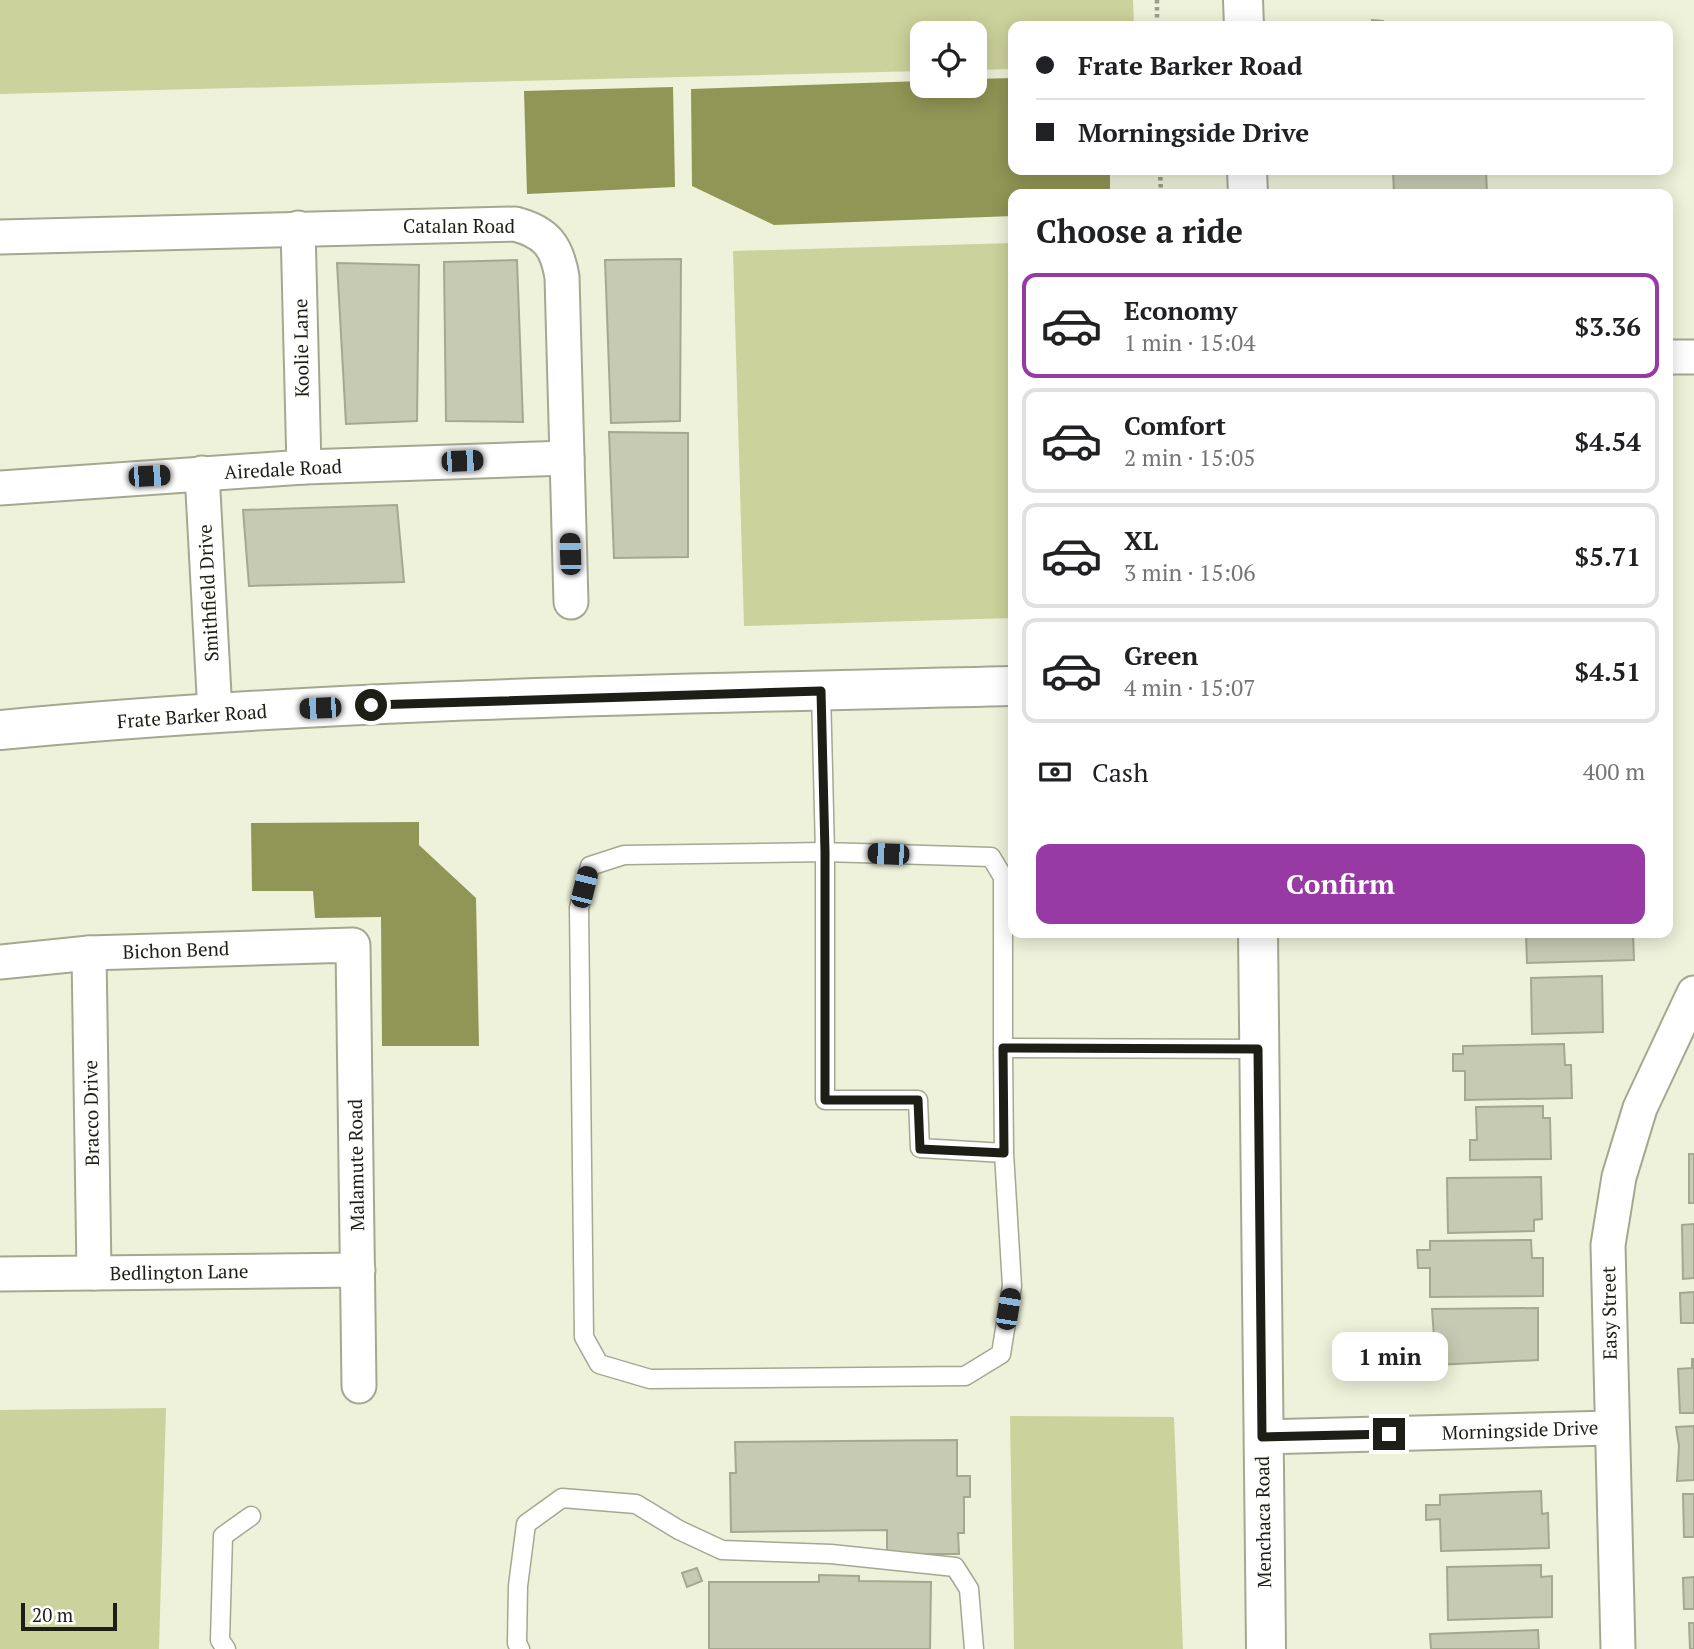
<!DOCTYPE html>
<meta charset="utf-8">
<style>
:root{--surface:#fff;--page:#f2f2f2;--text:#202124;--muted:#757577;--line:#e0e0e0;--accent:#983aa4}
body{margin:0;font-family:"PT Serif",serif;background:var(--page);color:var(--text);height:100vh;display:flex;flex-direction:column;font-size:26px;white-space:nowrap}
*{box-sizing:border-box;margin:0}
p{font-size:23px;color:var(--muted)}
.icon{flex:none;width:38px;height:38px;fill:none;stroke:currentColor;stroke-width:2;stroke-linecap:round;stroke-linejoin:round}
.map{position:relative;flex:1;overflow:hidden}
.drawer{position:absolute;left:1008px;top:189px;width:665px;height:749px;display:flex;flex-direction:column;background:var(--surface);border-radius:14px;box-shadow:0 4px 18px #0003}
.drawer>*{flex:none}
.banner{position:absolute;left:1008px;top:21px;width:665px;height:154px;border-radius:14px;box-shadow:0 4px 18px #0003;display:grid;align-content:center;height:154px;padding:0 28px;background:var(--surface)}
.buttons{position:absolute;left:910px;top:21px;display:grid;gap:14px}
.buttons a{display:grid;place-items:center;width:77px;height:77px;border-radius:14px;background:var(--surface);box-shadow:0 4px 18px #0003;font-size:35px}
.scale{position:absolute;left:21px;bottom:18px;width:96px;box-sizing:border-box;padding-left:7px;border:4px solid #1d1e15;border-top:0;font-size:19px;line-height:24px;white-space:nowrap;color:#1d1e15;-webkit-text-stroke:5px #fff;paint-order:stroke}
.end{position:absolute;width:32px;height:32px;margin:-16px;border:9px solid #1d1e15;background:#fff;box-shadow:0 0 0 4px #fff}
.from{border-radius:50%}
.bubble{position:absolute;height:49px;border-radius:14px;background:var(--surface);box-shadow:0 4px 18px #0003;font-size:23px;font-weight:700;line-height:49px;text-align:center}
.car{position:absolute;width:21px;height:42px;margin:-21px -10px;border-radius:9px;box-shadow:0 0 5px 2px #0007;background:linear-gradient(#222 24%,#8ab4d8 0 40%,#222 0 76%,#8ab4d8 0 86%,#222 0)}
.banner b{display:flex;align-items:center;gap:24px;height:66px;font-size:26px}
.banner b+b{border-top:2px solid var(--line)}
.banner i{width:18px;height:18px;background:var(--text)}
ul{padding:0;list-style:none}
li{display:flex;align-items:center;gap:21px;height:105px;margin:0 14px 10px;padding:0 14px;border:4px solid var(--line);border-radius:14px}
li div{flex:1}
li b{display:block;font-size:26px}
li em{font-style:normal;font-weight:700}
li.active{border-color:var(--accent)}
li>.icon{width:63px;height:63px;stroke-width:1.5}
h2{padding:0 28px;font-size:32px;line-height:84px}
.pay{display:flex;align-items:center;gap:18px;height:77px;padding:0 28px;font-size:26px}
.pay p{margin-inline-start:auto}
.primary-button{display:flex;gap:14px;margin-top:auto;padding:14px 28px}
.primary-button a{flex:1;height:80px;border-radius:14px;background:var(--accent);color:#fff;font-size:28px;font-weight:700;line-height:80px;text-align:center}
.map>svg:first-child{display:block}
.green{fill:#ccd29b}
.water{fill:#909655}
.building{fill:#c7cab3;stroke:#a5a891;stroke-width:2}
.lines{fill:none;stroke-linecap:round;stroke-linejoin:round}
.lane-casing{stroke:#a5a891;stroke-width:21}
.street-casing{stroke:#a5a891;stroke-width:37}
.secondary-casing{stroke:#a5a891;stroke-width:42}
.path{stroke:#9c9e8c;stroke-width:4.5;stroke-dasharray:3.5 3.5;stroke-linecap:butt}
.lane{stroke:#fff;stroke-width:18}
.street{stroke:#fff;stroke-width:33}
.secondary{stroke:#fff;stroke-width:38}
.route{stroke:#1d1e15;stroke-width:9}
.labels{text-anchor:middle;stroke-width:6;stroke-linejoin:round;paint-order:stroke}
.street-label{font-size:19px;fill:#1d1e15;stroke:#fff}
</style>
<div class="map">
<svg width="1694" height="1649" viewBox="0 0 1694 1649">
<rect width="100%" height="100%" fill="#eff2da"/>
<g class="green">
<path d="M 0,0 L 1133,0 L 1134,26 L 1013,26 L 1013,69 L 975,70 L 975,33 L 922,33 L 922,71 L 0,94 Z"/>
<path d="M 1013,243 L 1013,618 L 744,626 L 733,251 Z"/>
<path d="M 166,1408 L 159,1649 L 0,1649 L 0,1410 Z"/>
<path d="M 1010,1416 L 1174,1417 L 1183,1649 L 1014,1649 Z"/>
</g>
<g class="water">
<path d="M 1013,78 L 1013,170 L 1110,170 L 1110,194 L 1013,194 L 1013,216 L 774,225 L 692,186 L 691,89 L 922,81 L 922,86 L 975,86 L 975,79 Z"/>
<path d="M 673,87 L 675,187 L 527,194 L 524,91 Z"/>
<path d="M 419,822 L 419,845 L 476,898 L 479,1046 L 382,1046 L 381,917 L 315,918 L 313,891 L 252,891 L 251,823 Z"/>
</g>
<g class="building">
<path d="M 1372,20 L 1383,21 L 1383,24 L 1410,26 L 1364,26 L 1364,22 L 1372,22 Z"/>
<path d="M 1393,170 L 1486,170 L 1487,194 L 1394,194 Z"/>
<path d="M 681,259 L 680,421 L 611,423 L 605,260 Z"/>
<path d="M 517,260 L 523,422 L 446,421 L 444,262 Z"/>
<path d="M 337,263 L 419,265 L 417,421 L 346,424 Z"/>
<path d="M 609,432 L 688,433 L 688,557 L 614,558 Z"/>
<path d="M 397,505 L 404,582 L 249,586 L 243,510 Z"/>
<path d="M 1526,933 L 1633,933 L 1634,960 L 1527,963 Z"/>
<path d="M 1602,976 L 1603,1032 L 1532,1034 L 1531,978 Z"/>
<path d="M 1564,1044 L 1565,1065 L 1571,1065 L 1572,1098 L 1465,1100 L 1465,1071 L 1453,1071 L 1453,1054 L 1463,1054 L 1463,1046 Z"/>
<path d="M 1543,1106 L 1543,1118 L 1550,1118 L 1551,1159 L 1470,1160 L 1470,1140 L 1477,1140 L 1476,1107 Z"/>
<rect x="1689" y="1154" width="5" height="49"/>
<path d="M 1541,1177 L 1542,1219 L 1534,1220 L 1534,1231 L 1448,1233 L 1447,1178 Z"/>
<path d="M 1694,1224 L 1694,1278 L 1683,1279 L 1682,1225 Z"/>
<path d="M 1531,1240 L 1532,1258 L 1543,1258 L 1543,1296 L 1430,1297 L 1430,1268 L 1418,1268 L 1417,1250 L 1430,1250 L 1430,1241 Z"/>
<path d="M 1694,1292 L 1694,1323 L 1681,1323 L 1680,1293 Z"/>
<path d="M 1538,1308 L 1538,1360 L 1436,1365 L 1432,1309 Z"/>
<path d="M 1692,1359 L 1694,1359 L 1694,1413 L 1680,1413 L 1678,1369 L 1692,1368 Z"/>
<path d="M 1694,1426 L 1694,1480 L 1677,1481 L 1679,1446 L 1676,1427 Z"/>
<path d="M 957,1440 L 957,1476 L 970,1476 L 970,1497 L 964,1497 L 964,1533 L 958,1533 L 959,1554 L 887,1554 L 887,1530 L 731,1532 L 730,1473 L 736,1473 L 735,1442 Z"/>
<path d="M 1541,1491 L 1542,1514 L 1548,1513 L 1549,1548 L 1441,1551 L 1440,1519 L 1426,1520 L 1426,1505 L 1440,1505 L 1440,1495 Z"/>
<path d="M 1683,1494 L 1694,1494 L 1694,1537 L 1684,1537 Z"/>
<path d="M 1541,1565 L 1541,1577 L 1552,1576 L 1552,1617 L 1448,1620 L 1447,1567 Z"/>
<path d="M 697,1568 L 702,1581 L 687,1587 L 682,1573 Z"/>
<path d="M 819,1575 L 859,1576 L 859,1581 L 931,1582 L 930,1649 L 709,1649 L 709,1582 L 819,1582 Z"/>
<path d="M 1694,1577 L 1694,1609 L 1684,1609 L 1683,1578 Z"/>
<path d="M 1689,1623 L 1694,1623 L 1694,1649 L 1690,1649 Z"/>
<path d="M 1538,1630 L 1539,1649 L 1431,1649 L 1430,1634 Z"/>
</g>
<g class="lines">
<defs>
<g id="lane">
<path d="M 821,691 L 825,852 L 991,857 L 1003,877 L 1003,1048 L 1258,1049"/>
<path d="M 1003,1048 L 1004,1153 L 1012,1286 L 1001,1354 L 965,1376 L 650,1379 L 599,1364 L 584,1337 L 579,908 L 590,866 L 624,855 L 825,852 L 825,1100 L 918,1100 L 920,1148 L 1004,1153"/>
<path d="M 226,1649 L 220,1640 L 223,1536 L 251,1516"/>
<path d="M 520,1649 L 517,1643 L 518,1586 L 526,1524 L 562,1498 L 636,1504 L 679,1530 L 722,1550 L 831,1554 L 955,1567 L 969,1589 L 974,1649"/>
</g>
<g id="street">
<path d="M 298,228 L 304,467"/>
<path d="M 0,237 L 515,224 C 546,232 557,246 562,277 L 571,602"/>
<path d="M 1668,357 L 1694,357"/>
<path d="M 202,473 L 215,713"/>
<path d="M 0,488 L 304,467 L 567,458"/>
<path d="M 89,953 L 94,1273"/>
<path d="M 0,962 L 89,953 L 353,945 L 359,1386"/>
<path d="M 0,1274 L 358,1270"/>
<path d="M 1262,1437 L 1611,1428"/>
<path d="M 1618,1649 L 1608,1245 L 1619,1177 L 1640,1108 L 1694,993"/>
</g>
<g id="secondary">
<path d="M 1243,0 L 1244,26"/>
<path d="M 1247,170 L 1248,194"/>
<path d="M 0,730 C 336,698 676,694 1013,686"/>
<path d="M 1258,933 L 1266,1649"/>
</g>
</defs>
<use href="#lane" class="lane-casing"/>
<use href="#street" class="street-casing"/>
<use href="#secondary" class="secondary-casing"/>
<g class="path">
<path d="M 1157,0 L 1157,26"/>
<path d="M 1160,170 L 1161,194"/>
</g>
<use href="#lane" class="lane"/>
<use href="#street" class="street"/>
<use href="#secondary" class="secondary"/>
</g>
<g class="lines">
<path class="route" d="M 371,705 L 821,691 L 825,852 L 825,1100 L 918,1100 L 920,1149 L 1004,1153 L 1003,1048 L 1258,1049 L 1262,1437 L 1389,1434"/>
</g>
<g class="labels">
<g class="street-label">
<text x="459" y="233">Catalan Road</text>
<text transform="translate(301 348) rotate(-91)" y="7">Koolie Lane</text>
<text transform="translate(283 469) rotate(-3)" y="7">Airedale Road</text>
<text transform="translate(208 593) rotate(-93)" y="7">Smithfield Drive</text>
<text transform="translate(192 716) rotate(-4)" y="7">Frate Barker Road</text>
<text transform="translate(176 950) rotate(-2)" y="7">Bichon Bend</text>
<text transform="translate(91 1113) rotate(-91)" y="7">Bracco Drive</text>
<text transform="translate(356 1165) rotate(-91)" y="7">Malamute Road</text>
<text transform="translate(179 1272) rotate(-1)" y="7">Bedlington Lane</text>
<text transform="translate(1609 1313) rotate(-91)" y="7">Easy Street</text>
<text transform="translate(1520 1430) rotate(-2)" y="7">Morningside Drive</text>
<text transform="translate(1263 1522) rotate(-91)" y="7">Menchaca Road</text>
</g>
</g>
</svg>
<div class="buttons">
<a><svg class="icon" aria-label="locate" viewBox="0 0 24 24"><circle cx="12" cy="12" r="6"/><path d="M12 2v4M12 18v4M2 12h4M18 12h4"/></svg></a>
</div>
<div class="scale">20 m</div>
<i class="end from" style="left:371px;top:705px"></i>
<i class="end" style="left:1389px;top:1434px"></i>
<div class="bubble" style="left:1332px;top:1332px;width:116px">1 min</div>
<i class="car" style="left:462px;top:461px;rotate:88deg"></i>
<i class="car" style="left:149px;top:476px;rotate:87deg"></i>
<i class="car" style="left:570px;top:554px;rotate:358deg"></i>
<i class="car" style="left:320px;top:708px;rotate:268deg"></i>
<i class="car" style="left:888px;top:854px;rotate:272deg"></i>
<i class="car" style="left:584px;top:887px;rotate:14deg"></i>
<i class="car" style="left:1008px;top:1309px;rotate:9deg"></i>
<div class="banner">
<b><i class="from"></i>Frate Barker Road</b>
<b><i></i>Morningside Drive</b>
</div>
<section class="drawer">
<h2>Choose a ride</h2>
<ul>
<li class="active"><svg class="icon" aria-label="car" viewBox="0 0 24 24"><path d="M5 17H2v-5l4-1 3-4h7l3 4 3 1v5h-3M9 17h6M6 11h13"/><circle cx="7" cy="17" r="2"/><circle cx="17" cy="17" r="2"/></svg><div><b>Economy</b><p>1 min · 15:04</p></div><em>$3.36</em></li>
<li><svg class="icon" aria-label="car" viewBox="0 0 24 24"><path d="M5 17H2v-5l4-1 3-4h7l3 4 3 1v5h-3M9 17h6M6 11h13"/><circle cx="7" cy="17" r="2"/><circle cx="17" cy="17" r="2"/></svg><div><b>Comfort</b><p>2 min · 15:05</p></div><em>$4.54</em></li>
<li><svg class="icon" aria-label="car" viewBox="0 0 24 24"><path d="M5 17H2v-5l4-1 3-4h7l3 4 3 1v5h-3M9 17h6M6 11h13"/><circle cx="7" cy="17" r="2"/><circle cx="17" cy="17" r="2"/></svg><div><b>XL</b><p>3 min · 15:06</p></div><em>$5.71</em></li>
<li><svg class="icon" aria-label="car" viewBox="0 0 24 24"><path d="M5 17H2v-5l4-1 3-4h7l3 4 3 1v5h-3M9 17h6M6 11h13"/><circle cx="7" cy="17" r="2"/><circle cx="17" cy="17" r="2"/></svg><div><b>Green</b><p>4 min · 15:07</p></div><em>$4.51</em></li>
</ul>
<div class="pay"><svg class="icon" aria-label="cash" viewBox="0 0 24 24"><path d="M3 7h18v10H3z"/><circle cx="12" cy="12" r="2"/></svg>Cash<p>400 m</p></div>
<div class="primary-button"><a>Confirm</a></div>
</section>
</div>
